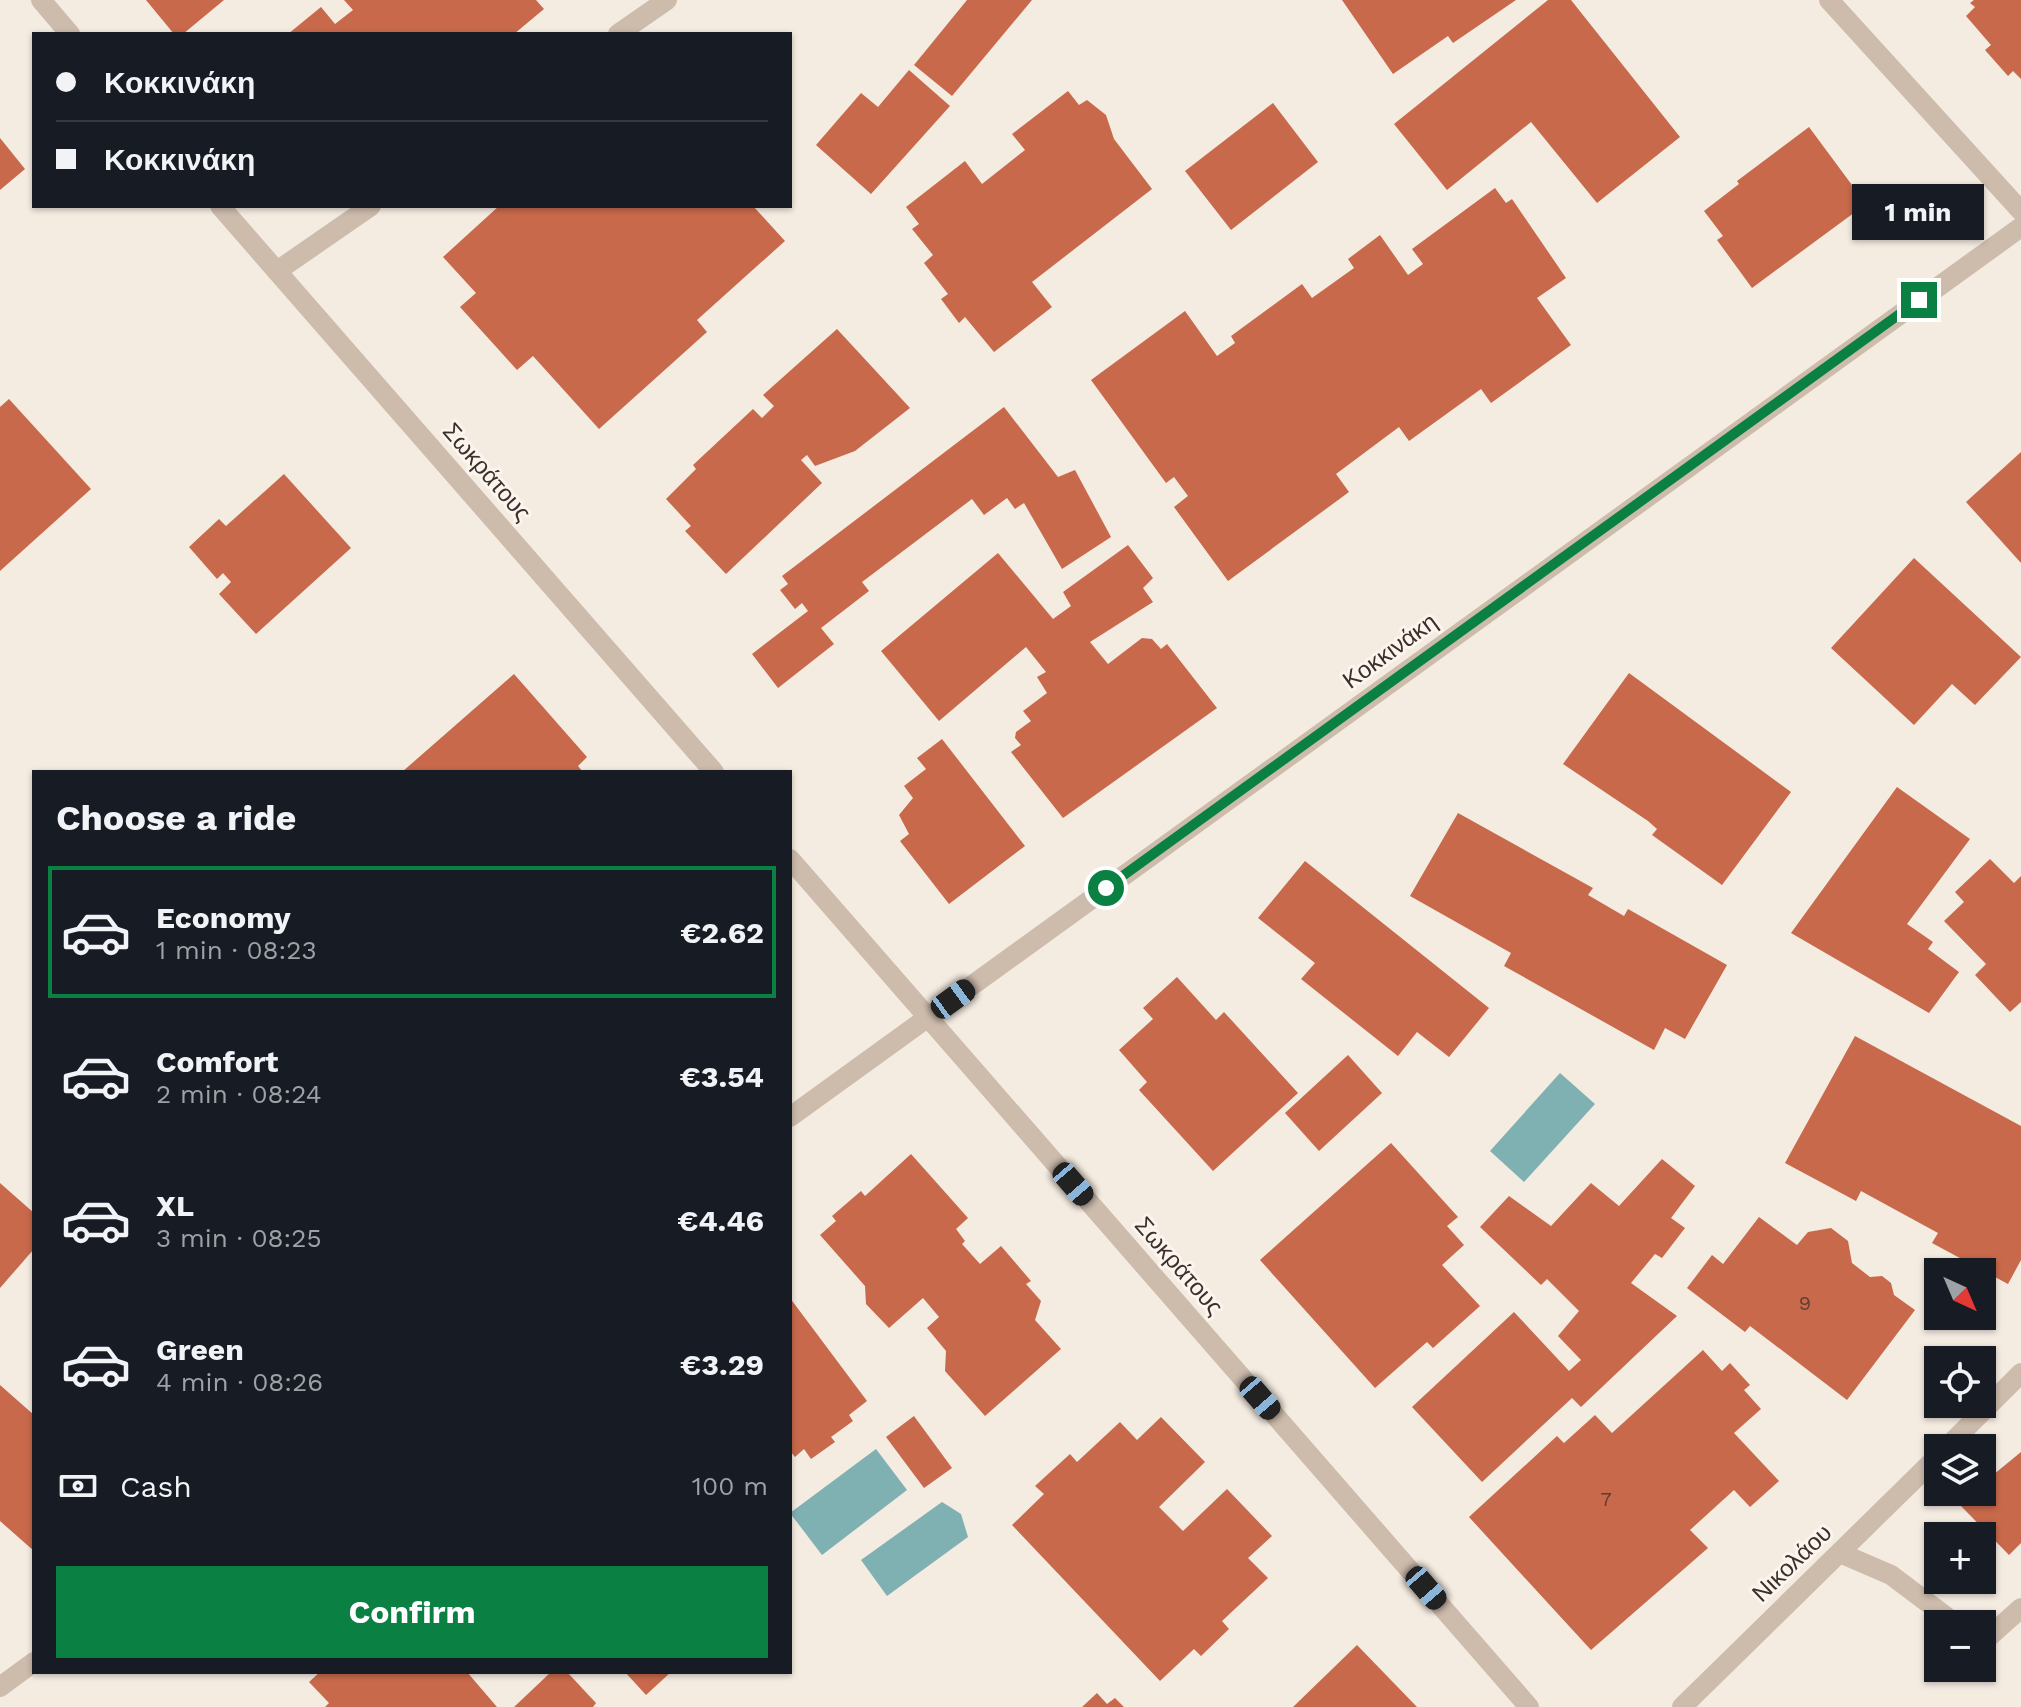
<!DOCTYPE html>
<meta charset="utf-8">
<style>
:root{--surface:#171b24;--page:#242831;--text:#f1f3f6;--muted:#9ea1a6;--line:#363941;--accent:#0b8043}
body{margin:0;font-family:"Work Sans",sans-serif;background:var(--page);color:var(--text);height:100vh;display:flex;flex-direction:column;font-size:30px;white-space:nowrap}
*{box-sizing:border-box;margin:0}
p{font-size:26px;color:var(--muted)}
.icon{flex:none;width:44px;height:44px;fill:none;stroke:currentColor;stroke-width:2;stroke-linecap:round;stroke-linejoin:round}
.map{position:relative;flex:1;overflow:hidden}
.panel{position:absolute;left:32px;top:770px;width:760px;height:904px;display:flex;flex-direction:column;background:var(--surface);border-radius:0px;box-shadow:0 2px 6px #0004}
.panel>*{flex:none}
.guide{position:absolute;left:32px;top:32px;width:760px;height:176px;border-radius:0px;box-shadow:0 2px 6px #0004;display:grid;align-content:center;height:176px;padding:0 24px;background:var(--surface)}
.needle{width:52px;rotate:136deg}
.tools{position:absolute;left:1924px;top:1258px;display:grid;gap:16px}
.tools a{display:grid;place-items:center;width:72px;height:72px;border-radius:0px;background:var(--surface);box-shadow:0 2px 6px #0004;font-size:40px}
.end{position:absolute;width:36px;height:36px;margin:-18px;border:10px solid #0b8043;background:#fff;box-shadow:0 0 0 4px #fff}
.from{border-radius:50%}
.bubble{position:absolute;height:56px;border-radius:0px;background:var(--surface);box-shadow:0 2px 6px #0004;font-size:26px;font-weight:700;line-height:56px;text-align:center}
.car{position:absolute;width:24px;height:48px;margin:-24px -12px;border-radius:10px;box-shadow:0 0 6px 2px #0007;background:linear-gradient(#222 24%,#8ab4d8 0 40%,#222 0 76%,#8ab4d8 0 86%,#222 0)}
.guide b{display:flex;align-items:center;gap:28px;height:76px;font-size:30px}
.guide b+b{border-top:2px solid var(--line)}
.guide i{width:20px;height:20px;background:var(--text)}
ul{padding:0;list-style:none}
li{display:flex;align-items:center;gap:24px;height:132px;margin:0 16px 12px;padding:0 8px;border:4px solid transparent;border-radius:0px}
li div{flex:1}
li b{display:block;font-size:30px}
li em{font-style:normal;font-weight:700}
li.on{border-color:var(--accent)}
li>.icon{width:72px;height:72px;stroke-width:1.5}
h2{padding:0 24px;font-size:36px;line-height:96px}
.pay{display:flex;align-items:center;gap:20px;height:88px;padding:0 24px;font-size:30px}
.pay p{margin-inline-start:auto}
.cta{display:flex;gap:16px;margin-top:auto;padding:16px 24px}
.cta a{flex:1;height:92px;border-radius:0px;background:var(--accent);color:#fff;font-size:32px;font-weight:700;line-height:92px;text-align:center}
.map>svg:first-child{display:block}
.water{fill:#7fb0b2}
.building{fill:#c8694b}
.lines{fill:none;stroke-linecap:round;stroke-linejoin:round}
.street{stroke:#cdbbac;stroke-width:20}
.route{stroke:#0b8043;stroke-width:10}
.labels{text-anchor:middle;stroke-width:6;stroke-linejoin:round;paint-order:stroke}
.number-label{font-size:20px;fill:#5e3e33}
.street-label{font-size:24px;fill:#3b302b;stroke:#fbf5ee}
</style>
<div class="map">
<svg width="2021" height="1707" viewBox="0 0 2021 1707">
<rect width="100%" height="100%" fill="#f4ebe1"/>
<g class="water">
<path d="M 1560,1073 L 1595,1104 L 1524,1182 L 1490,1151 Z"/>
<path d="M 876,1449 L 907,1490 L 822,1555 L 790,1513 Z"/>
<path d="M 942,1502 L 961,1514 L 968,1537 L 887,1596 L 861,1560 Z"/>
</g>
<g class="building">
<path d="M 146,0 L 224,0 L 183,34 L 174,34 Z"/>
<path d="M 344,0 L 536,0 L 544,9 L 514,34 L 288,34 L 321,7 L 335,24 L 353,10 Z"/>
<path d="M 967,0 L 1032,0 L 952,96 L 914,65 Z"/>
<path d="M 1342,0 L 1516,0 L 1453,43 L 1448,36 L 1393,74 Z"/>
<path d="M 1548,0 L 1571,0 L 1680,137 L 1597,203 L 1531,122 L 1447,190 L 1394,124 Z"/>
<path d="M 1974,0 L 2021,0 L 2021,79 L 2013,71 L 2008,76 L 1985,50 L 1991,45 L 1966,16 L 1975,7 L 1970,3 Z"/>
<path d="M 909,70 L 950,106 L 871,194 L 816,145 L 861,93 L 878,107 Z"/>
<path d="M 1068,91 L 1079,105 L 1087,100 L 1106,115 L 1114,139 L 1152,189 L 1032,282 L 1052,307 L 994,352 L 965,317 L 959,323 L 941,299 L 948,294 L 924,263 L 933,255 L 912,229 L 919,224 L 906,207 L 965,161 L 982,184 L 1025,150 L 1012,134 Z"/>
<path d="M 1273,103 L 1318,162 L 1231,230 L 1185,171 Z"/>
<path d="M 1809,127 L 1866,204 L 1752,288 L 1717,240 L 1723,236 L 1704,211 L 1739,184 L 1737,181 Z"/>
<path d="M 0,138 L 25,169 L 0,190 Z"/>
<path d="M 1495,188 L 1506,203 L 1512,199 L 1566,278 L 1537,298 L 1571,345 L 1491,403 L 1481,389 L 1409,441 L 1399,427 L 1336,474 L 1349,492 L 1228,581 L 1174,507 L 1188,496 L 1174,477 L 1166,483 L 1091,380 L 1185,311 L 1217,356 L 1235,343 L 1231,336 L 1302,284 L 1312,298 L 1354,268 L 1348,259 L 1380,235 L 1408,275 L 1423,264 L 1412,249 Z"/>
<path d="M 499,206 L 753,206 L 785,241 L 697,320 L 707,332 L 599,429 L 533,356 L 517,370 L 460,307 L 476,293 L 443,257 Z"/>
<path d="M 837,329 L 910,408 L 855,451 L 815,466 L 807,455 L 801,460 L 822,483 L 726,574 L 685,531 L 691,526 L 666,499 L 696,469 L 693,465 L 753,409 L 762,418 L 774,406 L 763,395 Z"/>
<path d="M 9,399 L 91,489 L 0,571 L 0,407 Z"/>
<path d="M 1004,407 L 1058,477 L 1075,470 L 1111,537 L 1062,569 L 1024,503 L 1015,509 L 1007,498 L 984,515 L 972,499 L 862,582 L 869,591 L 821,628 L 834,644 L 778,688 L 752,654 L 808,611 L 802,603 L 795,609 L 780,590 L 788,584 L 782,576 Z"/>
<path d="M 2021,452 L 2021,563 L 1966,502 Z"/>
<path d="M 284,474 L 351,548 L 256,634 L 219,594 L 231,582 L 223,573 L 217,579 L 189,547 L 219,519 L 226,526 Z"/>
<path d="M 1128,545 L 1153,578 L 1143,588 L 1153,602 L 1090,642 L 1108,664 L 1142,638 L 1152,639 L 1161,649 L 1167,644 L 1217,708 L 1063,818 L 1011,752 L 1021,745 L 1015,738 L 1016,732 L 1031,721 L 1023,711 L 1047,693 L 1037,677 L 1046,672 L 1026,647 L 939,721 L 881,651 L 998,553 L 1053,619 L 1071,606 L 1063,592 Z"/>
<path d="M 1914,558 L 2021,657 L 1975,705 L 1952,684 L 1914,725 L 1831,648 Z"/>
<path d="M 1629,673 L 1791,792 L 1722,885 L 1652,835 L 1657,829 L 1648,821 L 1563,764 Z"/>
<path d="M 514,674 L 587,757 L 578,766 L 583,772 L 402,772 Z"/>
<path d="M 942,739 L 1025,846 L 949,904 L 900,841 L 909,834 L 899,815 L 913,798 L 904,786 L 926,769 L 917,758 Z"/>
<path d="M 1897,787 L 1970,839 L 1907,924 L 1933,942 L 1928,949 L 1959,972 L 1929,1013 L 1791,933 Z"/>
<path d="M 1458,813 L 1593,888 L 1588,895 L 1624,916 L 1628,909 L 1727,965 L 1685,1039 L 1665,1028 L 1654,1050 L 1504,966 L 1511,953 L 1410,896 Z"/>
<path d="M 1990,859 L 2014,883 L 2021,876 L 2021,1002 L 2010,1012 L 1975,975 L 1986,964 L 1944,921 L 1964,902 L 1955,892 Z"/>
<path d="M 1305,861 L 1489,1008 L 1449,1057 L 1417,1032 L 1398,1056 L 1301,979 L 1315,963 L 1258,918 Z"/>
<path d="M 1177,977 L 1216,1020 L 1224,1012 L 1298,1093 L 1213,1171 L 1139,1090 L 1147,1082 L 1119,1050 L 1153,1019 L 1143,1008 Z"/>
<path d="M 1855,1036 L 2021,1126 L 2021,1260 L 2008,1284 L 1932,1243 L 1938,1233 L 1861,1191 L 1856,1201 L 1785,1163 Z"/>
<path d="M 1348,1055 L 1382,1093 L 1319,1151 L 1285,1113 Z"/>
<path d="M 1391,1143 L 1458,1217 L 1447,1226 L 1464,1245 L 1442,1265 L 1480,1306 L 1433,1348 L 1427,1342 L 1375,1388 L 1260,1260 Z"/>
<path d="M 911,1154 L 968,1218 L 956,1229 L 965,1241 L 962,1244 L 980,1264 L 1001,1246 L 1031,1281 L 1026,1284 L 1041,1301 L 1035,1320 L 1061,1349 L 985,1416 L 945,1371 L 946,1351 L 927,1328 L 939,1317 L 923,1298 L 889,1328 L 866,1304 L 865,1286 L 820,1235 L 836,1221 L 832,1216 L 861,1191 L 865,1196 Z"/>
<path d="M 1662,1159 L 1695,1186 L 1671,1218 L 1685,1228 L 1662,1258 L 1655,1254 L 1631,1283 L 1677,1316 L 1581,1407 L 1572,1398 L 1482,1482 L 1412,1407 L 1514,1312 L 1569,1371 L 1581,1360 L 1558,1336 L 1579,1311 L 1547,1279 L 1541,1285 L 1480,1227 L 1509,1196 L 1551,1226 L 1591,1183 L 1619,1206 Z"/>
<path d="M 0,1183 L 34,1213 L 34,1249 L 0,1288 Z"/>
<path d="M 1759,1217 L 1797,1245 L 1808,1232 L 1831,1228 L 1848,1241 L 1852,1263 L 1870,1277 L 1882,1276 L 1891,1283 L 1894,1295 L 1915,1310 L 1847,1400 L 1750,1326 L 1745,1332 L 1687,1288 L 1712,1255 L 1723,1264 Z"/>
<path d="M 790,1298 L 867,1401 L 849,1415 L 853,1421 L 831,1437 L 835,1442 L 811,1459 L 804,1449 L 795,1457 L 790,1451 Z"/>
<path d="M 1703,1350 L 1722,1371 L 1730,1363 L 1750,1385 L 1744,1390 L 1761,1409 L 1734,1433 L 1779,1481 L 1750,1507 L 1734,1490 L 1690,1530 L 1708,1548 L 1591,1650 L 1469,1517 L 1557,1436 L 1564,1443 L 1595,1415 L 1612,1433 Z"/>
<path d="M 0,1385 L 34,1415 L 34,1551 L 0,1521 Z"/>
<path d="M 914,1416 L 952,1468 L 924,1488 L 886,1437 Z"/>
<path d="M 1161,1417 L 1205,1462 L 1159,1507 L 1183,1531 L 1227,1489 L 1272,1536 L 1248,1558 L 1268,1578 L 1222,1621 L 1229,1629 L 1201,1656 L 1194,1649 L 1160,1681 L 1012,1525 L 1044,1494 L 1035,1486 L 1070,1454 L 1077,1462 L 1120,1422 L 1137,1440 Z"/>
<path d="M 2021,1452 L 2021,1543 L 2009,1555 L 1961,1506 L 1974,1492 L 1982,1492 L 1982,1484 Z"/>
<path d="M 1357,1645 L 1417,1707 L 1293,1707 Z"/>
<path d="M 320,1672 L 467,1672 L 497,1707 L 325,1707 L 329,1703 L 309,1682 Z"/>
<path d="M 551,1672 L 567,1672 L 596,1703 L 593,1707 L 514,1707 Z"/>
<path d="M 625,1672 L 671,1672 L 646,1695 Z"/>
<path d="M 1097,1693 L 1107,1704 L 1115,1698 L 1124,1707 L 1082,1707 Z"/>
</g>
<g class="lines">
<g class="street">
<path d="M 41,0 L 70,34"/>
<path d="M 1829,0 L 2021,211"/>
<path d="M 618,34 L 667,0"/>
<path d="M 220,206 L 714,772"/>
<path d="M 277,271 L 371,206"/>
<path d="M 790,859 L 1529,1707"/>
<path d="M 790,1117 L 2021,227"/>
<path d="M 1946,1448 L 2021,1373"/>
<path d="M 1840,1553 L 1891,1575 L 1956,1624"/>
<path d="M 1982,1643 L 2021,1608"/>
<path d="M 0,1687 L 34,1662"/>
<path d="M 1682,1707 L 1938,1456"/>
</g>
</g>
<g class="lines">
<path class="route" d="M 1106,888 L 1919,300"/>
</g>
<g class="labels">
<g class="number-label">
<text x="1805" y="1310">9</text>
<text x="1606" y="1506">7</text>
</g>
<g class="street-label">
<text transform="translate(487 472) rotate(49)" y="8">Σωκράτους</text>
<text transform="translate(1390 651) rotate(-36)" y="8">Κοκκινάκη</text>
<text transform="translate(1179 1266) rotate(49)" y="8">Σωκράτους</text>
<text transform="translate(1792 1563) rotate(-44)" y="8">Νικολάου</text>
</g>
</g>
</svg>
<div class="tools">
<a><svg class="needle" viewBox="-14 -14 28 28"><path d="M0-13l5 13h-10z" fill="#e53935"/><path d="M0 13l5-13h-10z" fill="#9ea1a6"/></svg></a>
<a><svg class="icon" aria-label="locate" viewBox="0 0 24 24"><circle cx="12" cy="12" r="6"/><path d="M12 2v4M12 18v4M2 12h4M18 12h4"/></svg></a>
<a><svg class="icon" aria-label="layers" viewBox="0 0 24 24"><path d="M12 4l9 5-9 5-9-5zM3 14l9 5 9-5"/></svg></a>
<a>+</a>
<a>−</a>
</div>
<i class="end from" style="left:1106px;top:888px"></i>
<i class="end" style="left:1919px;top:300px"></i>
<div class="bubble" style="left:1852px;top:184px;width:132px">1 min</div>
<i class="car" style="left:953px;top:999px;rotate:54deg"></i>
<i class="car" style="left:1073px;top:1184px;rotate:139deg"></i>
<i class="car" style="left:1260px;top:1398px;rotate:139deg"></i>
<i class="car" style="left:1426px;top:1588px;rotate:139deg"></i>
<div class="guide">
<b><i class="from"></i>Κοκκινάκη</b>
<b><i></i>Κοκκινάκη</b>
</div>
<section class="panel">
<h2>Choose a ride</h2>
<ul>
<li class="on"><svg class="icon" aria-label="car" viewBox="0 0 24 24"><path d="M5 17H2v-5l4-1 3-4h7l3 4 3 1v5h-3M9 17h6M6 11h13"/><circle cx="7" cy="17" r="2"/><circle cx="17" cy="17" r="2"/></svg><div><b>Economy</b><p>1 min · 08:23</p></div><em>€2.62</em></li>
<li><svg class="icon" aria-label="car" viewBox="0 0 24 24"><path d="M5 17H2v-5l4-1 3-4h7l3 4 3 1v5h-3M9 17h6M6 11h13"/><circle cx="7" cy="17" r="2"/><circle cx="17" cy="17" r="2"/></svg><div><b>Comfort</b><p>2 min · 08:24</p></div><em>€3.54</em></li>
<li><svg class="icon" aria-label="car" viewBox="0 0 24 24"><path d="M5 17H2v-5l4-1 3-4h7l3 4 3 1v5h-3M9 17h6M6 11h13"/><circle cx="7" cy="17" r="2"/><circle cx="17" cy="17" r="2"/></svg><div><b>XL</b><p>3 min · 08:25</p></div><em>€4.46</em></li>
<li><svg class="icon" aria-label="car" viewBox="0 0 24 24"><path d="M5 17H2v-5l4-1 3-4h7l3 4 3 1v5h-3M9 17h6M6 11h13"/><circle cx="7" cy="17" r="2"/><circle cx="17" cy="17" r="2"/></svg><div><b>Green</b><p>4 min · 08:26</p></div><em>€3.29</em></li>
</ul>
<div class="pay"><svg class="icon" aria-label="cash" viewBox="0 0 24 24"><path d="M3 7h18v10H3z"/><circle cx="12" cy="12" r="2"/></svg>Cash<p>100 m</p></div>
<div class="cta"><a>Confirm</a></div>
</section>
</div>
